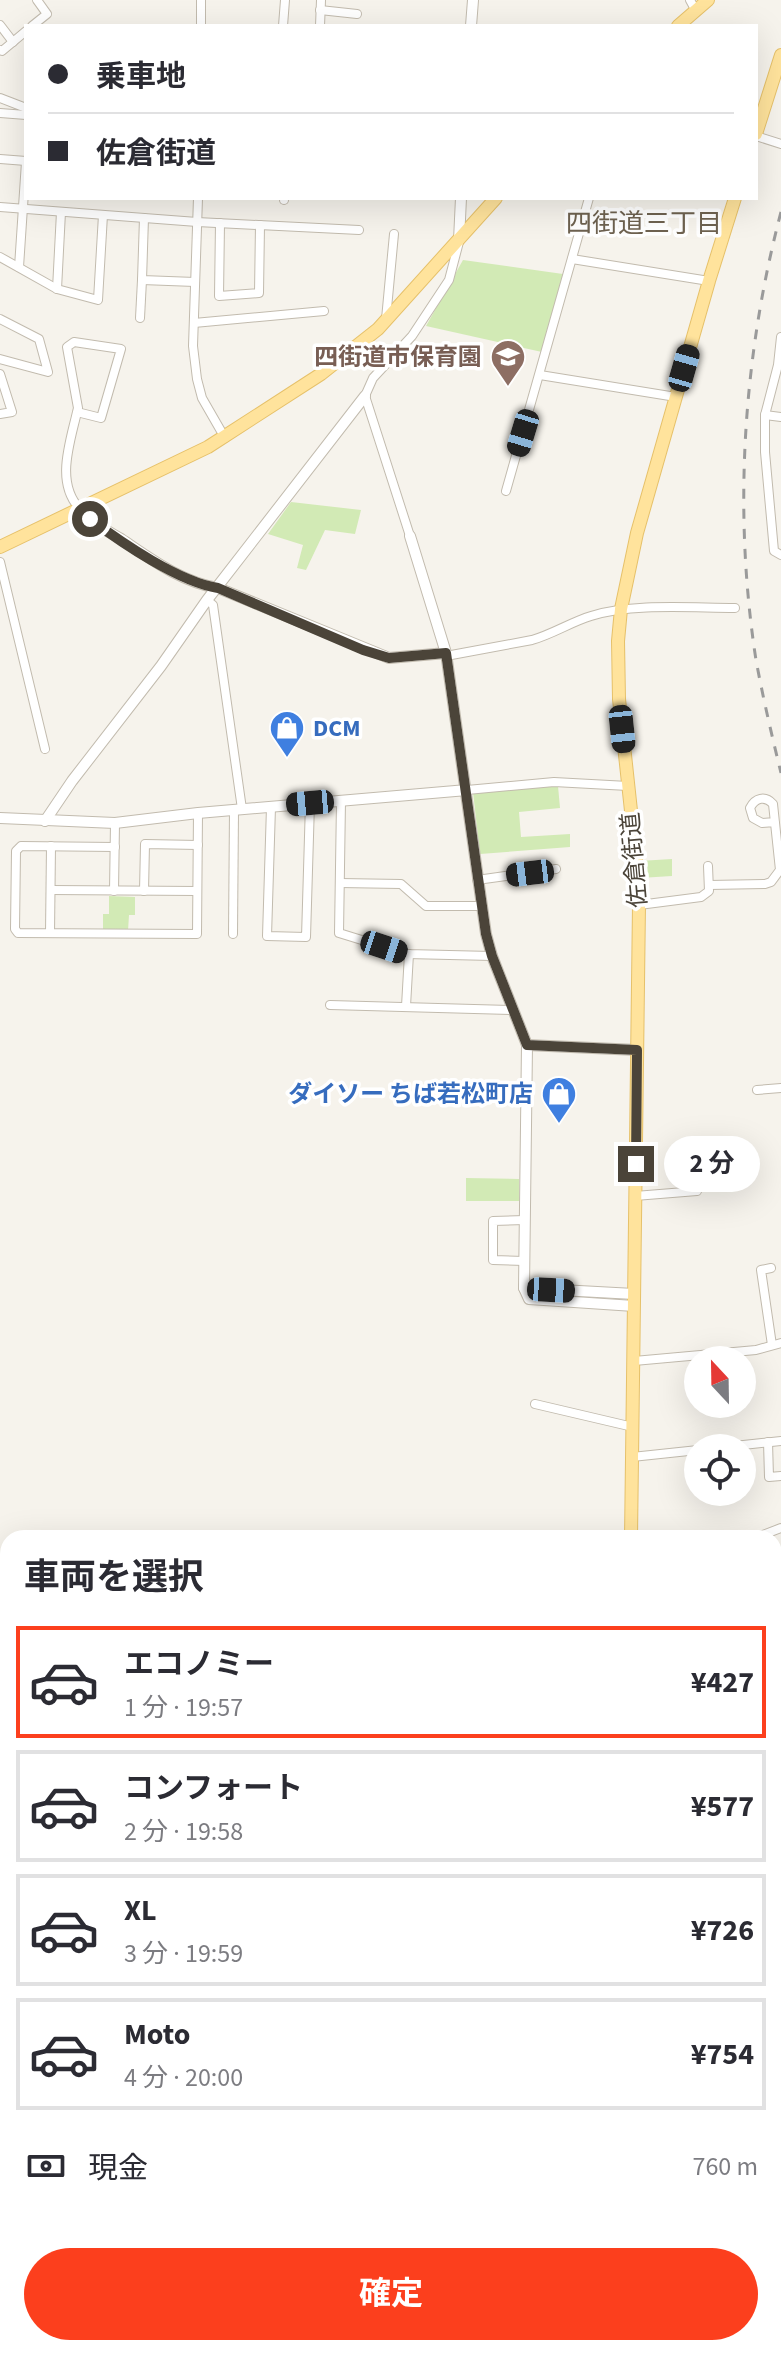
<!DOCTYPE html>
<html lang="ja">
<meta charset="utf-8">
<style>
:root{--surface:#fff;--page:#f2f2f3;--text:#2b2b33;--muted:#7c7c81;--line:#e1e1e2;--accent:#fc3f1d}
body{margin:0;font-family:"Source Sans 3","Noto Sans JP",sans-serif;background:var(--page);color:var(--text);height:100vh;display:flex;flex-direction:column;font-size:30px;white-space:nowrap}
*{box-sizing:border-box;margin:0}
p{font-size:26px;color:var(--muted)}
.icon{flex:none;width:44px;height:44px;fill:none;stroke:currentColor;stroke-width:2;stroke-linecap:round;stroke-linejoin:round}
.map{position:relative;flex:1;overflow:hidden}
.sheet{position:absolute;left:0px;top:1530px;width:782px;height:826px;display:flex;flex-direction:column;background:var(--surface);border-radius:24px 24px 0 0;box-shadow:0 8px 32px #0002}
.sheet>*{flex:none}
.hud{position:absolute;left:24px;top:24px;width:734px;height:176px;border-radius:0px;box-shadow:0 8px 32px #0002;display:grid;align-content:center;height:176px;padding:0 24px;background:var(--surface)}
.needle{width:52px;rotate:338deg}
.buttons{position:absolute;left:684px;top:1346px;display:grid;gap:16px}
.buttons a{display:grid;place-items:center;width:72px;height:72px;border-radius:50%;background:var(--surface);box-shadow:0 8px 32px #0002;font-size:40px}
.end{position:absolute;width:36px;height:36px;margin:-18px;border:10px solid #4b4439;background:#fff;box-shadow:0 0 0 4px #fff}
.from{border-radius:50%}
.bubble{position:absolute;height:56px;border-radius:28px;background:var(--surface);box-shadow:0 8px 32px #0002;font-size:26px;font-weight:700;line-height:56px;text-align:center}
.car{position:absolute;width:24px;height:48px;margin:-24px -12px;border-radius:10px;box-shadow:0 0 6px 2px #0007;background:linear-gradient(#222 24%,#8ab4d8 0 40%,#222 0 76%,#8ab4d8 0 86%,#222 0)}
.hud b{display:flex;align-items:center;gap:28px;height:76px;font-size:30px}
.hud b+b{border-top:2px solid var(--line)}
.hud i{width:20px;height:20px;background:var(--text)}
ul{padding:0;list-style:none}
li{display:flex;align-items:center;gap:24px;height:112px;margin:0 16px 12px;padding:0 8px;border:4px solid var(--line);border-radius:0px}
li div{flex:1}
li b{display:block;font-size:30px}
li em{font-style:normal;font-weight:700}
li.selected{border-color:var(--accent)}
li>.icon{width:72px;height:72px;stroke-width:1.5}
h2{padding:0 24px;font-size:36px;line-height:96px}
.pay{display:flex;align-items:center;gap:20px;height:88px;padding:0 24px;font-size:30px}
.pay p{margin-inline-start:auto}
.action{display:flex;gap:16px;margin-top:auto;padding:16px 24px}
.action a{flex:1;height:92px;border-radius:48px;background:var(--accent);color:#fff;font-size:32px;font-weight:700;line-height:92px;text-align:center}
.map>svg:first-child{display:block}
.green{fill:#d2eab5}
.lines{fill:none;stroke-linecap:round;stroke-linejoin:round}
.pedestrian-casing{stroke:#c2bbae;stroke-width:8}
.minor-casing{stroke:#c2bbae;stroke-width:10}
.tertiary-casing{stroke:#c2bbae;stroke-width:12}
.primary-casing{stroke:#e6c16a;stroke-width:14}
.pedestrian{stroke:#fff;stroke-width:6}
.minor{stroke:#fff;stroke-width:8}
.tertiary{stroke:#fff;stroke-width:10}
.primary{stroke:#ffe39c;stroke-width:12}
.rail{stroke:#9a9a9a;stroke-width:3;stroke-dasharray:10 10;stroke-linecap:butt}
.route{stroke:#4b4439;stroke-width:10}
.labels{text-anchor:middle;stroke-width:7;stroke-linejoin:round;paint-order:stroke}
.education-label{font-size:24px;font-weight:bold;fill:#785e54;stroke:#fff;text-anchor:end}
.shop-label{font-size:24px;font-weight:bold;fill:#366cbe;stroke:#fff;text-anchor:start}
.street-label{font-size:24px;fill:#4b4439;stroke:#fff}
.neighbourhood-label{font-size:26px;fill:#6e6250;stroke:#fff}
</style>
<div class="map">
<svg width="781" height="2355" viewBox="0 0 781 2355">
<rect width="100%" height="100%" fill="#f6f3ec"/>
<g class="green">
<path d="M 463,260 L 563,274 L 542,352 L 426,326 Z"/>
<path d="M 291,502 L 361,510 L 355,534 L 325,530 L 306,570 L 297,568 L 303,545 L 268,534 Z"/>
<path d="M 558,786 L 560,808 L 519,812 L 521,837 L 570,834 L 570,847 L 480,854 L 473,792 Z"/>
<path d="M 672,859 L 672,876 L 640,878 L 639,861 Z"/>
<path d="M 109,896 L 135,897 L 135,915 L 129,915 L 128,931 L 103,931 L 103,914 L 109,914 Z"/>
<path d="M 466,1178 L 519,1179 L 519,1201 L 466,1201 Z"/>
</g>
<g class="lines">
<defs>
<g id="pedestrian">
<path d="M 0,2244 L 8,2244"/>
<path d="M 25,2348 L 30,2355"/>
<path d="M 307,2355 L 307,2348"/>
</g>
<g id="minor">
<path d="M 690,0 L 696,11"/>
<path d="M 320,10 L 357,14"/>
<path d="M 0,25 L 13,42"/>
<path d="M 32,26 L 47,14 L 37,0"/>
<path d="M 201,26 L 201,0"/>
<path d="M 283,26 L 285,0"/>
<path d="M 320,26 L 321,0"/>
<path d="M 0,50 L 2,51 L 26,31"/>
<path d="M 0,98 L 26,108"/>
<path d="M 0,113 L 26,115"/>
<path d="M 756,136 L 781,144"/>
<path d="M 0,159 L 26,161"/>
<path d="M 198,198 L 193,346 L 197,379 L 202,398 L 225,438"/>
<path d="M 284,200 L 284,198"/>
<path d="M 0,207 L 197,222 L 359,230"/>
<path d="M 144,218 L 142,280 L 195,282"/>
<path d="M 220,223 L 219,296 L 259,293 L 260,225"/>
<path d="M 0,257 L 57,289 L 98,300 L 103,215"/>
<path d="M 572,259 L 709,281"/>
<path d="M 19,267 L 26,162"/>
<path d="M 57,289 L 61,212"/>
<path d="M 140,318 L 142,280"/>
<path d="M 0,319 L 39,339 L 48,372 L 0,359"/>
<path d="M 386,319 L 394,234"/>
<path d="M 194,323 L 324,311"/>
<path d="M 781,337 L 778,365 L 765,415 L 765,452 L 774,551 L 781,555"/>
<path d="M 0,374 L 12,412 L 0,414"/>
<path d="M 540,375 L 676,397"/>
<path d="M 77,412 L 101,418 L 121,349 L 74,342 L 67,347 L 78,408 L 77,412 C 70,443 55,483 80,509"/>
<path d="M 765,415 L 781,417"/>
<path d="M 506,491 L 589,198"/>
<path d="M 410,536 L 365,396 L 373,378 L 412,336 L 449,280 L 459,242"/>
<path d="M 0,562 L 45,749"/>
<path d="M 207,600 L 213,605 L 242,809"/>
<path d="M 446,656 L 532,640 C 553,634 571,622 591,616 C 633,603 691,608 735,608"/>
<path d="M 467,790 L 554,782 L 628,786"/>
<path d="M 341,801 L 339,933 L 407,954 L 492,956"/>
<path d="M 271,807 L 267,936 L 306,937 L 310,803"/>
<path d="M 115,847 L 21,846 L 16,851 L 15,929 L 18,933 L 197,934 L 198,813"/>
<path d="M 477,880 L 556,869"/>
<path d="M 340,883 L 401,884 L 426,906 L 482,906"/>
<path d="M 709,885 L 765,884 L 771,882 L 780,870 L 773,804 C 765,795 755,798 750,808 L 753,818 L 762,823 L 775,822"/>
<path d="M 51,890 L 197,891"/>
<path d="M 114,891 L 115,823"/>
<path d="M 144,891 L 145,844 L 198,845"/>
<path d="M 639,905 L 701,897 L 709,891 L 708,866"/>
<path d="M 50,933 L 51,846"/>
<path d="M 233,934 L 234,810"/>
<path d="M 330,1005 L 513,1010"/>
<path d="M 406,1006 L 409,954"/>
<path d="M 757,1090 L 781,1088"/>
<path d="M 635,1196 L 697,1191"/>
<path d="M 524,1261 L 493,1260 L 493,1221 L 525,1220"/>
<path d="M 771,1268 L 761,1270 L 772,1345"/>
<path d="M 634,1361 L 756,1350 L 781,1343"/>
<path d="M 535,1404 L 633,1427"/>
<path d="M 768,1442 L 769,1477 L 781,1476"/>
<path d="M 715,1448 L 781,1441"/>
<path d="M 632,1457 L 698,1450"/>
<path d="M 755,1538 L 781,1528"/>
<path d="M 774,1798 L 778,1785 L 781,1785"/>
<path d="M 774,1850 L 781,1852"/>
<path d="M 774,1988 L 781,1990"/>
<path d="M 781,2060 L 777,2079 L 781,2080"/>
<path d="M 774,2124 L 781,2126"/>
<path d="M 774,2237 L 781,2233"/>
<path d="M 774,2301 L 781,2298"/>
<path d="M 0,2340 L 8,2344"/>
<path d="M 466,2355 L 466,2348"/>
</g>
<g id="tertiary">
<path d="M 471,26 L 473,0"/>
<path d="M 459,240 L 461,198"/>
<path d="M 80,509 C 91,523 106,530 121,539 C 151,559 181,582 218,588 L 389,658 L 446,653"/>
<path d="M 410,536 L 446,653 L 486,934 L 492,956 L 527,1045 L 524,1288 L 529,1299 L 634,1306"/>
<path d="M 0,818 L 115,823 L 198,813 L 467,790"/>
<path d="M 45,821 L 72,781 L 161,666 L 207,600 L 365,396"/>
<path d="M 527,1045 L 637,1050"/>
<path d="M 524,1288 L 634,1294"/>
<path d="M 774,1915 L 781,1916"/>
<path d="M 774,2317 L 781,2329"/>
</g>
<g id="primary">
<path d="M 678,26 L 708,0"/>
<path d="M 756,134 L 781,55"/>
<path d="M 0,547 L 208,447 L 321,374 L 378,329 L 496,198"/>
<path d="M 631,1538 L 639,905 L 635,848 L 619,699 L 618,641 L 621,609 L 637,533 L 709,281 L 735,198"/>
<path d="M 586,2355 L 587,2348"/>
</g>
</defs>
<use href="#pedestrian" class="pedestrian-casing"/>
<use href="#minor" class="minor-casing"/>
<use href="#tertiary" class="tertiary-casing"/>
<use href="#primary" class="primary-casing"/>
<use href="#pedestrian" class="pedestrian"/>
<use href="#minor" class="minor"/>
<use href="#tertiary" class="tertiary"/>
<use href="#primary" class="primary"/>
<path class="rail" d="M 781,212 C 743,356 733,512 756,660 C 763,698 772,736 781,773"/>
</g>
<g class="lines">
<path class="route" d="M 90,519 C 122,543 179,582 218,588 L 363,650 L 389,658 L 446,653 L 486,934 L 492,956 L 527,1045 L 637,1050 L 636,1164"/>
</g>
<defs>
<symbol id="school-pin" viewBox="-11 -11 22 30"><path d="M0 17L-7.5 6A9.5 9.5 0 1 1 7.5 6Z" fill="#8d6e63" stroke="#fff"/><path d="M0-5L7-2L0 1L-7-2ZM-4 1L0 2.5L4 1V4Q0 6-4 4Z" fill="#fff"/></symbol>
<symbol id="shop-pin" viewBox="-11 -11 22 30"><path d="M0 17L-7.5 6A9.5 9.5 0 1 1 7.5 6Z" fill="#3f7fe0" stroke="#fff"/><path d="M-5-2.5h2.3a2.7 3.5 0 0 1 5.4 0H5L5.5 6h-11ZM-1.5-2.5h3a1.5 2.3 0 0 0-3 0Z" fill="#fff"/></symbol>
</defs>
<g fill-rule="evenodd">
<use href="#school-pin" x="488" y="337" width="40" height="54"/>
<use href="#shop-pin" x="267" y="708" width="40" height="54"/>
<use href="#shop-pin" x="539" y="1074" width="40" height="54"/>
</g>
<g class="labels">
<g class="education-label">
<text x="482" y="365">四街道市保育園</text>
</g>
<g class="shop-label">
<text x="313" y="736">DCM</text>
<text x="533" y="1102" text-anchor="end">ダイソー ちば若松町店</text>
</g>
<g class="street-label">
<text transform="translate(634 860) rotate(-95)" y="8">佐倉街道</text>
</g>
<g class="neighbourhood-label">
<text x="644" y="232">四街道三丁目</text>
</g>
</g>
</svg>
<div class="buttons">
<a><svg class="needle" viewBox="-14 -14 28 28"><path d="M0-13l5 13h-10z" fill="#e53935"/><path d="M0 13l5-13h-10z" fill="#7c7c81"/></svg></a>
<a><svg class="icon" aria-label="locate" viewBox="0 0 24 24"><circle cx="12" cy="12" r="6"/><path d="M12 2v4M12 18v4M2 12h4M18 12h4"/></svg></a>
</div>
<i class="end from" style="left:90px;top:519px"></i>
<i class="end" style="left:636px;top:1164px"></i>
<div class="bubble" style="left:664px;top:1136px;width:96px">2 分</div>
<i class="car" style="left:684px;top:368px;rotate:16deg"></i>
<i class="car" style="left:523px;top:433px;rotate:197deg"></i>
<i class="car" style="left:622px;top:729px;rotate:174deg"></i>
<i class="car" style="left:310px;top:803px;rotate:265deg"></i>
<i class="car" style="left:530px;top:873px;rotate:263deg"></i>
<i class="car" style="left:384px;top:947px;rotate:108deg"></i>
<i class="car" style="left:551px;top:1290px;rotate:93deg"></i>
<div class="hud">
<b><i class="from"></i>乗車地</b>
<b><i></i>佐倉街道</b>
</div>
<section class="sheet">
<h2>車両を選択</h2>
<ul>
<li class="selected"><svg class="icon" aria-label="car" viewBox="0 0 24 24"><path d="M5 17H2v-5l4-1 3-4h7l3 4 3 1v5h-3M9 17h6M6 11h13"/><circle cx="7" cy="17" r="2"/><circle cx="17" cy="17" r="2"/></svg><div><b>エコノミー</b><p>1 分 · 19:57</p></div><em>¥427</em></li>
<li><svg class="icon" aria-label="car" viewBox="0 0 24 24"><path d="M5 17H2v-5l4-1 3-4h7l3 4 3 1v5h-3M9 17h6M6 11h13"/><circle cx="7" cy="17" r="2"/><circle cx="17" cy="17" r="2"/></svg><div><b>コンフォート</b><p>2 分 · 19:58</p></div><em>¥577</em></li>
<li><svg class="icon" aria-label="car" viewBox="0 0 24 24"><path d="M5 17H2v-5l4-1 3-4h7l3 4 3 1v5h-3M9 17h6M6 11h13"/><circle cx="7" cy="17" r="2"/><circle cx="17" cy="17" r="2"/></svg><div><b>XL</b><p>3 分 · 19:59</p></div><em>¥726</em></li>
<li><svg class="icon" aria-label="car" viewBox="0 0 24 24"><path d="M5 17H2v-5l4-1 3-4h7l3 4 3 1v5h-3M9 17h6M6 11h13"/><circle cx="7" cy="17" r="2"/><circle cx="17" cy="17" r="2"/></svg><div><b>Moto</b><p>4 分 · 20:00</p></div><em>¥754</em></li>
</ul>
<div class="pay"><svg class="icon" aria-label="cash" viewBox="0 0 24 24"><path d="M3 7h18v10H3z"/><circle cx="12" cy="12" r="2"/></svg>現金<p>760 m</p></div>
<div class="action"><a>確定</a></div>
</section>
</div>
